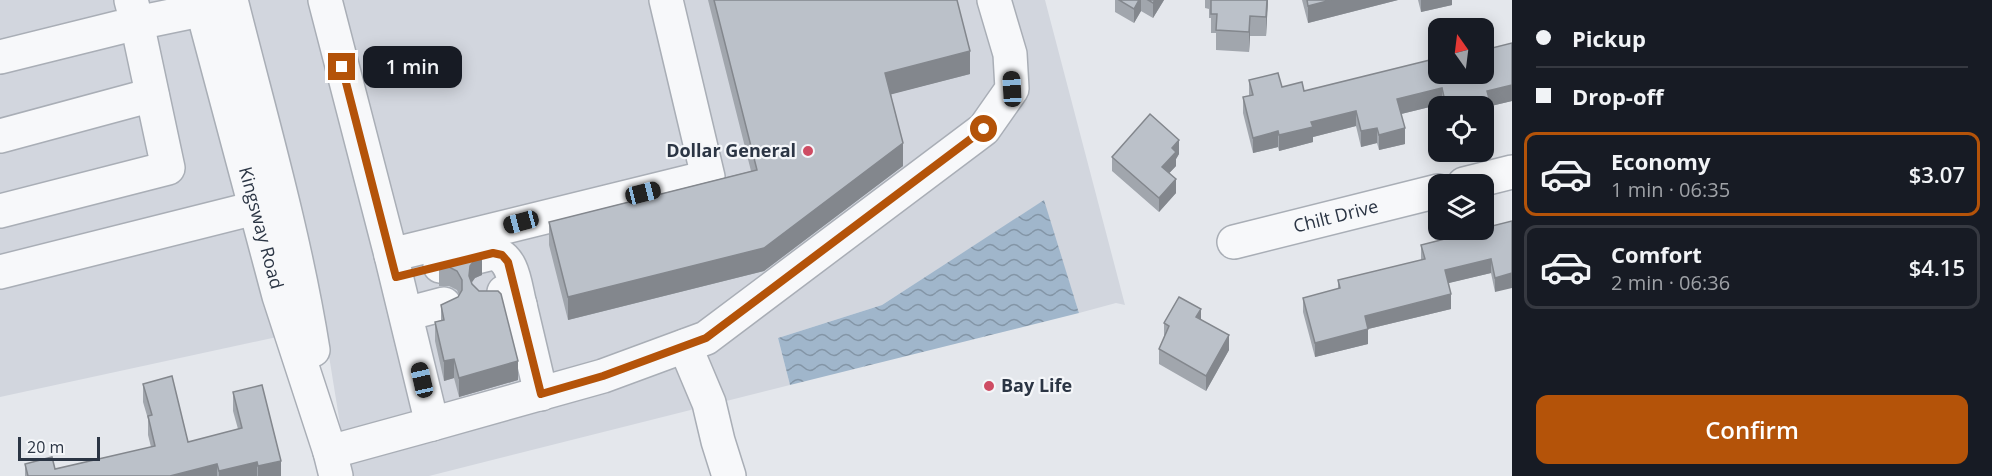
<!DOCTYPE html>
<meta charset="utf-8">
<style>
:root{--surface:#171b24;--page:#242831;--text:#f1f3f6;--muted:#9ea1a6;--line:#363941;--accent:#b45309}
body{margin:0;font-family:"Open Sans",sans-serif;background:var(--page);color:var(--text);height:100vh;display:flex;flex-direction:column;font-size:22px;white-space:nowrap}
*{box-sizing:border-box;margin:0}
p{font-size:20px;color:var(--muted)}
.icon{flex:none;width:33px;height:33px;fill:none;stroke:currentColor;stroke-width:2;stroke-linecap:round;stroke-linejoin:round}
.map{position:relative;flex:1;overflow:hidden}
.details{display:flex;flex-direction:column;background:var(--surface);width:480px}
.details>*{flex:none}
.banner{display:grid;align-content:center;height:132px;padding:0 24px;background:var(--surface)}
.needle{width:39px;rotate:346deg}
.buttons{position:absolute;left:1428px;top:18px;display:grid;gap:12px}
.buttons a{display:grid;place-items:center;width:66px;height:66px;border-radius:12px;background:var(--surface);box-shadow:0 3px 15px #0003;font-size:30px}
.scale{position:absolute;left:18px;bottom:15px;width:82px;box-sizing:border-box;padding-left:6px;border:3px solid #2b3544;border-top:0;font-size:16px;line-height:21px;white-space:nowrap;color:#2b3544;-webkit-text-stroke:4px #f4f6f9;paint-order:stroke}
.end{position:absolute;width:27px;height:27px;margin:-14px;border:8px solid #b45309;background:#fff;box-shadow:0 0 0 3px #fff}
.from{border-radius:50%}
.bubble{position:absolute;height:42px;border-radius:12px;background:var(--surface);box-shadow:0 3px 15px #0003;font-size:20px;font-weight:600;line-height:42px;text-align:center}
.car{position:absolute;width:18px;height:36px;margin:-18px -9px;border-radius:8px;box-shadow:0 0 4px 2px #0007;background:linear-gradient(#222 24%,#8ab4d8 0 40%,#222 0 76%,#8ab4d8 0 86%,#222 0)}
.banner b{display:flex;align-items:center;gap:21px;height:57px;font-size:22px}
.banner b+b{border-top:2px solid var(--line)}
.banner i{width:15px;height:15px;background:var(--text)}
ul{padding:0;list-style:none}
li{display:flex;align-items:center;gap:18px;height:84px;margin:0 12px 9px;padding:0 12px;border:3px solid var(--line);border-radius:12px}
li div{flex:1}
li b{display:block;font-size:22px}
li em{font-style:normal;font-weight:600}
li.current{border-color:var(--accent)}
li>.icon{width:54px;height:54px;stroke-width:1.5}
.cta{display:flex;gap:12px;margin-top:auto;padding:12px 24px}
.cta a{flex:1;height:69px;border-radius:12px;background:var(--accent);color:#fff;font-size:24px;font-weight:600;line-height:69px;text-align:center}
main{display:flex;flex:1;min-height:0}
.map>svg:first-child{display:block}
.built{fill:#d2d6de}
.water{fill:url(#water-waves)}
.lines{fill:none;stroke-linecap:round;stroke-linejoin:round}
.minor-casing{stroke:#a9aeb6;stroke-width:36}
.minor{stroke:#f7f8fa;stroke-width:33}
.wall{fill:#a1a6ad}
.shaded-wall{fill:#83878d}
.building{fill:#bbc1c9;stroke:#83878d;stroke-width:1.5}
.route{stroke:#b45309;stroke-width:8}
.poi-dot{fill:#ce4c63;stroke:#f4f6f9;stroke-width:2}
.labels{text-anchor:middle;stroke-width:4.5;stroke-linejoin:round;paint-order:stroke}
.poi-label{font-size:18px;font-weight:bold;fill:#2b3544;stroke:#f4f6f9;text-anchor:end}
.street-label{font-size:18px;fill:#2b3544;stroke:#f4f6f9}
</style>
<main>
<div class="map">
<svg width="1512" height="476" viewBox="0 0 1512 476">
<defs>
<pattern id="water-waves" width="16" height="10" patternUnits="userSpaceOnUse" patternTransform="scale(1.5)"><rect width="16" height="10" fill="#a0b6cb"/><path d="M0 5q4-4 8 0t8 0" fill="none" stroke="#8395a6"/></pattern>
</defs>
<rect width="100%" height="100%" fill="#e4e7ec"/>
<g class="built">
<path d="M 0,0 L 185,0 L 277,337 L 0,397 Z"/>
<path d="M 246,0 L 1045,0 L 1125,305 L 1116,303 L 1079,313 L 1043,201 L 882,305 L 778,338 L 790,385 L 429,476 L 351,476 L 344,449 L 315,269 Z"/>
</g>
<path class="water" d="M 1044,200 L 1079,313 L 790,385 L 778,338 L 882,305 Z"/>
<g class="lines">
<defs>
<g id="minor">
<path id="s1" d="M 200,0 L 279,296 L 330,452 L 336,476"/>
<path d="M 231,0 C 260,116 294,231 313,350"/>
<path d="M 325,0 L 391,255 L 708,177 L 666,0"/>
<path d="M 0,57 L 137,23 L 131,0"/>
<path d="M 0,136 L 152,95"/>
<path d="M 1464,184 L 1512,172"/>
<path d="M 0,211 L 168,168 L 137,23 L 224,5"/>
<path id="s2" d="M 1234,242 L 1438,191"/>
<path d="M 440,266 L 493,253 C 514,257 515,287 520,305"/>
<path d="M 0,272 L 255,208"/>
<path d="M 504,292 L 520,305 L 541,394"/>
<path d="M 406,314 L 444,304"/>
<path d="M 685,346 L 709,403 L 718,441 L 729,476"/>
<path d="M 432,424 L 603,376 L 706,338 L 984,129 L 1012,89 L 1010,54 L 994,0"/>
<path d="M 330,452 L 432,424 L 391,255"/>
</g>
</defs>
<use href="#minor" class="minor-casing"/>
<use href="#minor" class="minor"/>
</g>
<g class="wall">
<path d="M 708,0 L 957,0 L 970,74 L 891,94 L 903,166 L 764,271 L 568,320 L 549,245 L 549,222 L 751,171 Z"/>
<path d="M 1115,0 L 1164,0 L 1153,18 L 1141,11 L 1134,23 L 1115,12 Z"/>
<path d="M 1205,0 L 1268,0 L 1266,36 L 1250,36 L 1249,52 L 1216,50 L 1216,33 L 1211,33 L 1211,18 L 1209,18 L 1209,9 L 1205,8 Z"/>
<path d="M 1302,0 L 1398,0 L 1308,23 Z"/>
<path d="M 1418,0 L 1452,0 L 1452,5 L 1421,12 Z"/>
<path d="M 1438,42 L 1438,74 L 1512,43 L 1512,101 L 1491,106 L 1491,122 L 1484,123 L 1484,106 L 1442,106 L 1442,104 L 1401,114 L 1405,144 L 1379,150 L 1377,143 L 1361,147 L 1356,126 L 1313,137 L 1313,142 L 1279,151 L 1278,147 L 1253,153 L 1243,113 L 1243,97 L 1249,96 L 1249,80 L 1304,91 L 1435,59 L 1435,43 Z"/>
<path d="M 1179,154 L 1176,159 L 1176,166 L 1169,173 L 1176,193 L 1159,212 L 1112,171 L 1112,157 Z"/>
<path d="M 1512,221 L 1495,292 L 1491,273 L 1448,283 L 1451,309 L 1368,329 L 1368,344 L 1315,357 L 1303,312 L 1303,298 L 1338,289 L 1338,280 L 1421,260 L 1421,245 Z"/>
<path d="M 439,265 L 482,275 L 475,278 L 471,283 L 518,380 L 459,397 L 454,378 L 444,381 L 435,341 L 435,322 L 441,320 L 441,305 L 458,297 L 459,295 L 457,290 L 449,286 L 439,286 Z"/>
<path d="M 1201,319 L 1229,350 L 1206,391 L 1159,364 L 1159,349 L 1164,338 L 1164,323 Z"/>
<path d="M 143,384 L 188,442 L 238,429 L 233,411 L 233,392 L 281,476 L 25,476 L 25,464 L 55,469 L 151,447 L 148,435 L 148,419 L 143,402 Z"/>
</g>
<g class="shaded-wall">
<path d="M 1139,0 L 1141,0 L 1141,11 L 1134,23 L 1134,9 Z"/>
<path d="M 1155,0 L 1164,0 L 1153,18 L 1153,3 Z"/>
<path d="M 1267,0 L 1268,0 L 1266,36 L 1266,17 Z"/>
<path d="M 1331,0 L 1398,0 L 1308,23 L 1308,6 Z"/>
<path d="M 1421,0 L 1452,0 L 1452,5 L 1421,12 Z"/>
<path d="M 1250,16 L 1250,36 L 1249,52 L 1249,32 Z"/>
<path d="M 970,51 L 970,74 L 885,96 L 885,73 Z"/>
<path d="M 1512,85 L 1512,101 L 1491,106 L 1491,122 L 1484,123 L 1484,108 L 1487,91 Z"/>
<path d="M 1442,88 L 1442,104 L 1397,115 L 1397,99 Z"/>
<path d="M 1356,111 L 1356,126 L 1313,137 L 1313,142 L 1279,151 L 1279,135 L 1311,122 Z"/>
<path d="M 1377,128 L 1377,143 L 1361,147 L 1361,131 Z"/>
<path d="M 1405,128 L 1405,144 L 1379,150 L 1379,135 Z"/>
<path d="M 1278,131 L 1278,147 L 1253,153 L 1253,138 Z"/>
<path d="M 1179,140 L 1179,154 L 1176,159 L 1176,166 L 1162,181 L 1162,167 L 1172,148 Z"/>
<path d="M 903,143 L 903,166 L 764,271 L 568,320 L 568,297 Z"/>
<path d="M 1176,179 L 1176,193 L 1159,212 L 1159,198 Z"/>
<path d="M 482,256 L 482,275 L 475,278 L 470,285 L 469,276 L 470,266 L 475,259 Z"/>
<path d="M 1491,259 L 1491,273 L 1445,284 L 1445,270 Z"/>
<path d="M 1512,273 L 1512,288 L 1495,292 L 1495,278 Z"/>
<path d="M 1451,294 L 1451,309 L 1368,329 L 1368,344 L 1315,357 L 1315,343 L 1365,316 Z"/>
<path d="M 1201,309 L 1201,323 L 1196,317 Z"/>
<path d="M 1229,335 L 1229,350 L 1206,391 L 1206,376 Z"/>
<path d="M 454,359 L 454,378 L 444,381 L 444,361 Z"/>
<path d="M 518,361 L 518,380 L 459,397 L 459,378 Z"/>
<path d="M 281,461 L 281,476 L 258,476 L 258,466 Z"/>
<path d="M 257,462 L 257,476 L 219,476 L 219,471 Z"/>
<path d="M 217,464 L 217,476 L 170,476 Z"/>
</g>
<g class="building">
<path d="M 714,0 L 957,0 L 970,51 L 885,73 L 903,143 L 764,248 L 568,297 L 549,222 L 757,170 Z"/>
<path d="M 1119,0 L 1139,0 L 1134,9 Z"/>
<path d="M 1148,0 L 1155,0 L 1153,3 Z"/>
<path d="M 1211,0 L 1267,0 L 1266,17 L 1250,16 L 1249,32 L 1216,30 L 1217,14 L 1211,14 Z"/>
<path d="M 1307,0 L 1331,0 L 1308,6 Z"/>
<path d="M 1438,42 L 1438,55 L 1435,43 Z"/>
<path d="M 1512,43 L 1512,85 L 1487,91 L 1491,106 L 1484,108 L 1484,106 L 1463,106 L 1463,105 L 1458,106 L 1446,106 L 1442,88 L 1397,99 L 1405,128 L 1379,135 L 1377,128 L 1361,131 L 1356,111 L 1311,122 L 1313,127 L 1279,135 L 1278,131 L 1253,138 L 1243,97 L 1253,95 L 1249,80 L 1278,73 L 1282,87 L 1302,82 L 1304,91 L 1438,58 L 1438,74 L 1484,74 L 1484,50 Z"/>
<path d="M 1150,114 L 1179,140 L 1172,148 L 1176,152 L 1162,167 L 1176,179 L 1159,198 L 1112,157 Z"/>
<path d="M 1512,221 L 1512,273 L 1495,278 L 1491,259 L 1445,270 L 1451,294 L 1365,316 L 1368,329 L 1315,343 L 1303,298 L 1340,288 L 1338,280 L 1425,259 L 1421,245 L 1480,230 L 1484,230 L 1484,228 Z"/>
<path d="M 482,256 L 475,259 L 470,266 L 469,276 L 472,284 L 479,291 L 498,291 L 501,294 L 518,361 L 459,378 L 454,359 L 444,361 L 435,322 L 444,320 L 441,305 L 458,297 L 462,290 L 462,280 L 457,271 L 449,267 L 439,266 L 439,265 Z"/>
<path d="M 1179,297 L 1201,309 L 1196,317 L 1229,335 L 1206,376 L 1159,349 L 1169,326 L 1164,323 Z"/>
<path d="M 172,376 L 188,442 L 242,428 L 233,392 L 262,385 L 281,461 L 258,466 L 257,462 L 219,471 L 217,464 L 170,476 L 28,476 L 25,464 L 52,457 L 55,469 L 155,446 L 148,416 L 152,415 L 143,384 Z"/>
</g>
<g class="lines">
<path class="route" d="M 342,67 L 396,277 L 493,253 L 502,255 L 508,262 L 541,394 L 603,376 L 706,338 L 984,129"/>
</g>
<g class="poi-dot">
<circle cx="808" cy="151" r="6"/>
<circle cx="989" cy="386" r="6"/>
</g>
<g class="labels">
<g class="poi-label">
<text x="796" y="157">Dollar General</text>
<text x="1001" y="392" text-anchor="start">Bay Life</text>
</g>
<g class="street-label">
<text dy="6" stroke="none"><textPath href="#s2" startOffset="105">Chilt Drive</textPath></text>
<text dy="6" stroke="none"><textPath href="#s1" startOffset="236">Kingsway Road</textPath></text>
</g>
</g>
</svg>
<div class="buttons">
<a><svg class="needle" viewBox="-14 -14 28 28"><path d="M0-13l5 13h-10z" fill="#e53935"/><path d="M0 13l5-13h-10z" fill="#9ea1a6"/></svg></a>
<a><svg class="icon" aria-label="locate" viewBox="0 0 24 24"><circle cx="12" cy="12" r="6"/><path d="M12 2v4M12 18v4M2 12h4M18 12h4"/></svg></a>
<a><svg class="icon" aria-label="layers" viewBox="0 0 24 24"><path d="M12 4l9 5-9 5-9-5zM3 14l9 5 9-5"/></svg></a>
</div>
<div class="scale">20 m</div>
<i class="end from" style="left:984px;top:129px"></i>
<i class="end" style="left:342px;top:67px"></i>
<div class="bubble" style="left:363px;top:46px;width:99px">1 min</div>
<i class="car" style="left:1012px;top:89px;rotate:357deg"></i>
<i class="car" style="left:643px;top:193px;rotate:76deg"></i>
<i class="car" style="left:521px;top:222px;rotate:255deg"></i>
<i class="car" style="left:422px;top:380px;rotate:347deg"></i>
</div>
<section class="details">
<div class="banner">
<b><i class="from"></i>Pickup</b>
<b><i></i>Drop-off</b>
</div>
<ul>
<li class="current"><svg class="icon" aria-label="car" viewBox="0 0 24 24"><path d="M5 17H2v-5l4-1 3-4h7l3 4 3 1v5h-3M9 17h6M6 11h13"/><circle cx="7" cy="17" r="2"/><circle cx="17" cy="17" r="2"/></svg><div><b>Economy</b><p>1 min · 06:35</p></div><em>$3.07</em></li>
<li><svg class="icon" aria-label="car" viewBox="0 0 24 24"><path d="M5 17H2v-5l4-1 3-4h7l3 4 3 1v5h-3M9 17h6M6 11h13"/><circle cx="7" cy="17" r="2"/><circle cx="17" cy="17" r="2"/></svg><div><b>Comfort</b><p>2 min · 06:36</p></div><em>$4.15</em></li>
</ul>
<div class="cta"><a>Confirm</a></div>
</section>
</main>
